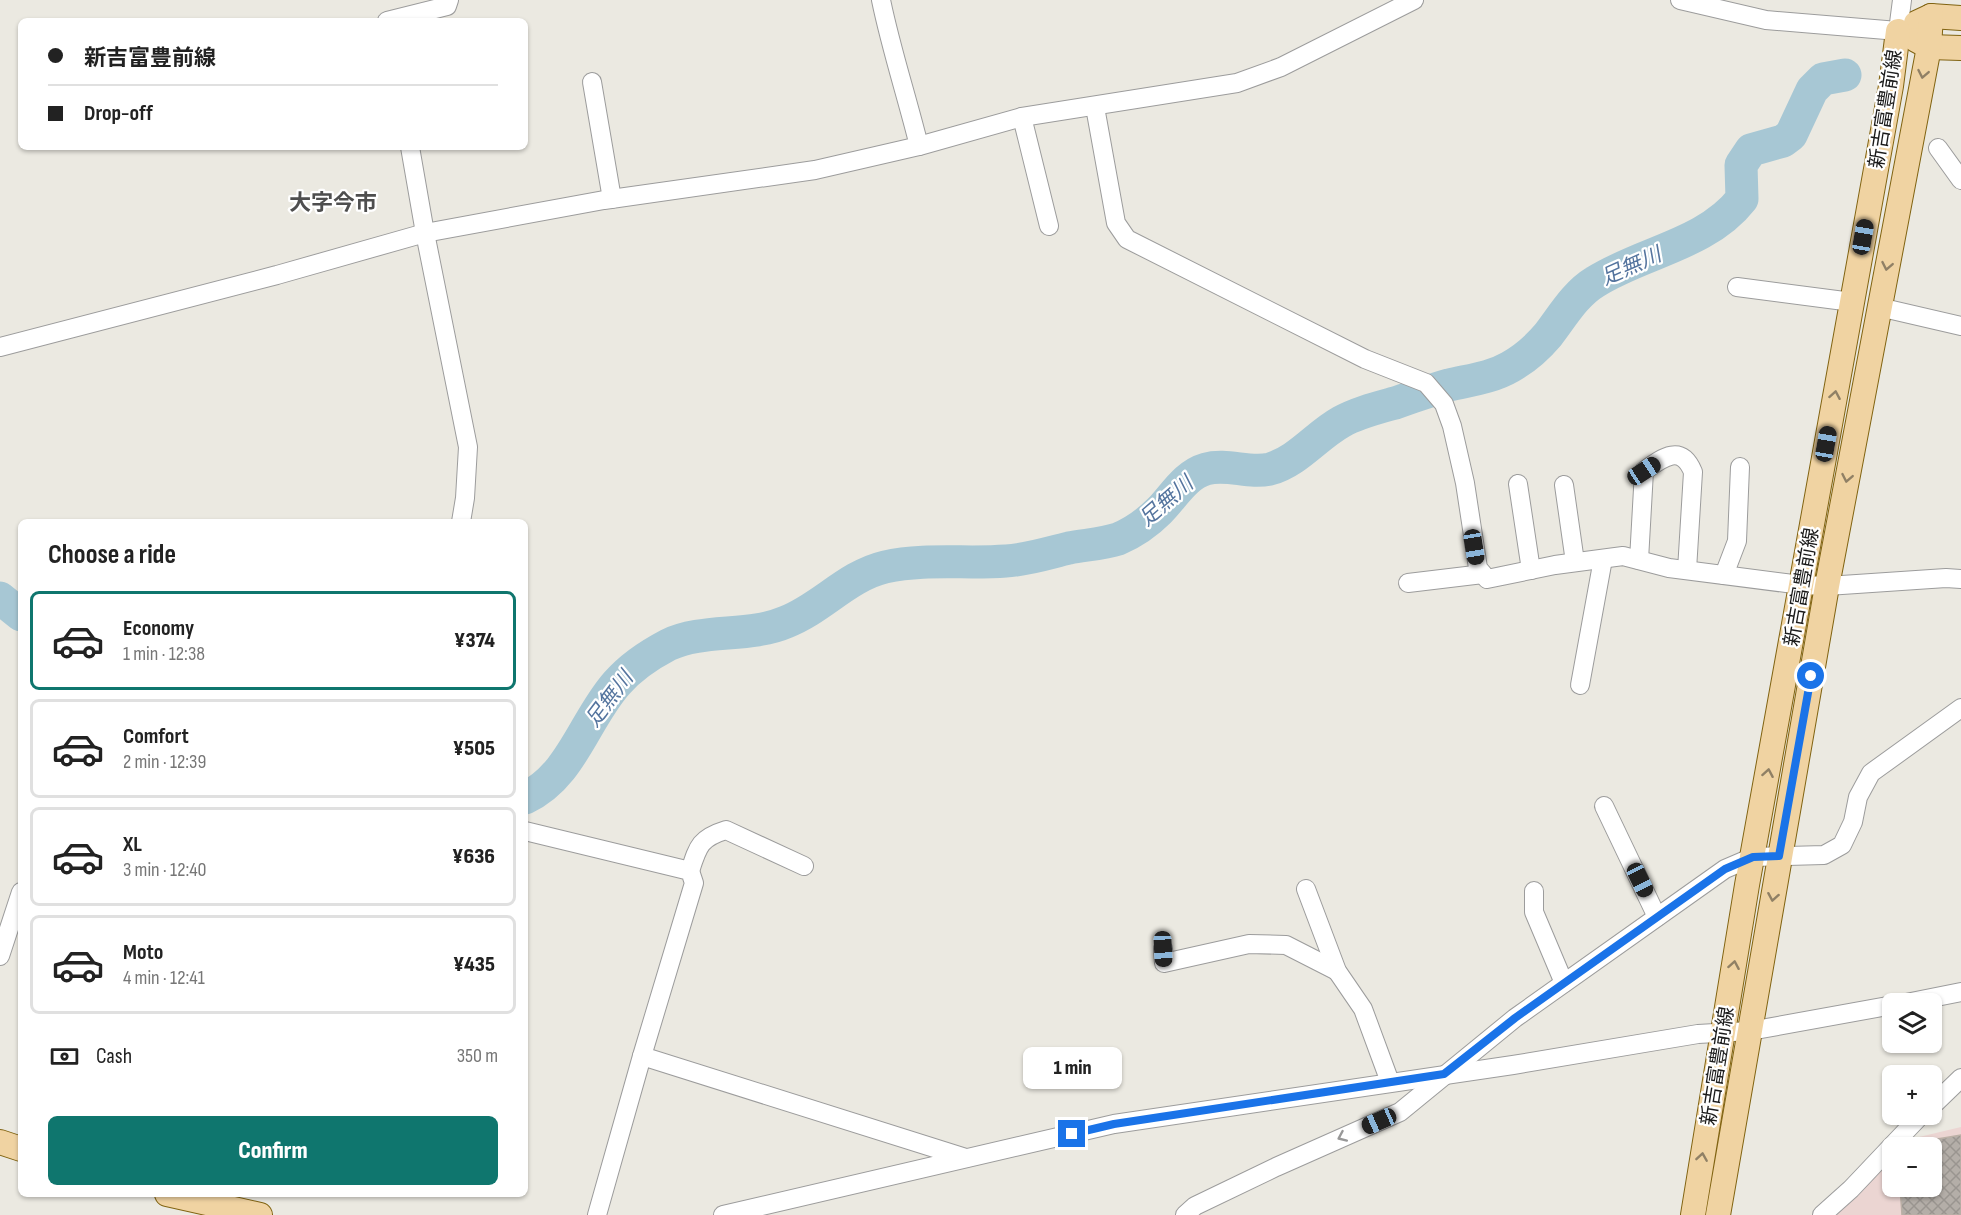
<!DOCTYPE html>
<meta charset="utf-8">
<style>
:root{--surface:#fff;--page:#f2f2f2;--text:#222;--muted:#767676;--line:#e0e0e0;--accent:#0f766e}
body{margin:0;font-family:"Sofia Sans Condensed","Noto Sans JP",sans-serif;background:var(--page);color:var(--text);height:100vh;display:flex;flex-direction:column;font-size:22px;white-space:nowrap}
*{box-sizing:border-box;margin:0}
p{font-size:20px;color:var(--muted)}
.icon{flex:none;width:33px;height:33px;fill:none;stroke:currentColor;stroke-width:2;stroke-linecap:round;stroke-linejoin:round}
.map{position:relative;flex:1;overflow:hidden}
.side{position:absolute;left:18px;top:519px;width:510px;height:678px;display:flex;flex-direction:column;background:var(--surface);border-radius:9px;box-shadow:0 2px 4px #0004}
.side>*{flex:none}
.guide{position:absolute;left:18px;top:18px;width:510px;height:132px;border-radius:9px;box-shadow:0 2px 4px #0004;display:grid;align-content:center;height:132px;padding:0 30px;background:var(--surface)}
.buttons{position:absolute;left:1882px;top:993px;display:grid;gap:12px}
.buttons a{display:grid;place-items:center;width:60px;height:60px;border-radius:9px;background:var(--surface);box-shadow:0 2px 4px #0004;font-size:30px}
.end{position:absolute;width:27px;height:27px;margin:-14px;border:8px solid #1a73e8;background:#fff;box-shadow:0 0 0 3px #fff}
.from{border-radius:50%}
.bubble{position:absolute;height:42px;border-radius:9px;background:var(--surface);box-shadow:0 2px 4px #0004;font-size:20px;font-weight:800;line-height:42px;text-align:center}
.car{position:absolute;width:18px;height:36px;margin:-18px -9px;border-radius:8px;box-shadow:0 0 4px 2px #0007;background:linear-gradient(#222 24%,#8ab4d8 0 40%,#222 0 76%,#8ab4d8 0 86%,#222 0)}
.guide b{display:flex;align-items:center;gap:21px;height:57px;font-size:22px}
.guide b+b{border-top:2px solid var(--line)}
.guide i{width:15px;height:15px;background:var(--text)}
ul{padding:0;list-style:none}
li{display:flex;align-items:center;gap:18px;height:99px;margin:0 12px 9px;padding:0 18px;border:3px solid var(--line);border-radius:9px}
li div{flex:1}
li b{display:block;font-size:22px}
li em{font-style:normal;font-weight:800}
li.on{border-color:var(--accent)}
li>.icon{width:54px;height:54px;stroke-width:1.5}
h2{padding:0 30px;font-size:27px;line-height:72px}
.pay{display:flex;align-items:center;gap:15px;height:66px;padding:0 30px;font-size:22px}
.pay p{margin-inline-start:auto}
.action{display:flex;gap:12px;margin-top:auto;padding:12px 30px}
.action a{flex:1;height:69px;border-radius:9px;background:var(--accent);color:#fff;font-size:24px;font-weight:800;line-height:69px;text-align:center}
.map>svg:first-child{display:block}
.commercial{fill:#ebd5d2;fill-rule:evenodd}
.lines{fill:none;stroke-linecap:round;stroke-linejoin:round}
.river{stroke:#a7c7d4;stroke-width:33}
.building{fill:url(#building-cross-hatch);stroke:#bbb0a6;stroke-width:1.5}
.minor-casing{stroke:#9c9c9c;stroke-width:20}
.major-casing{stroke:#806311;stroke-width:26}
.minor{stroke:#fff;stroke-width:18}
.major{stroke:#f0d3a2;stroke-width:24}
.oneway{stroke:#908065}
.oneway2{stroke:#989898}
.route{stroke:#1a73e8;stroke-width:8}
.labels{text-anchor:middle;stroke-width:4.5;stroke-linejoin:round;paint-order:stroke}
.street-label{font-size:20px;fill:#1b1b1b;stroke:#fff}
.water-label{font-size:21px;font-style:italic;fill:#54749e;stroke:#fff}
.quarter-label{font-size:22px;font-weight:bold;fill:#4e4e4e;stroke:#fff}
</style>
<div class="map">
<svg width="1961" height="1215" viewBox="0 0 1961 1215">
<defs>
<pattern id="building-cross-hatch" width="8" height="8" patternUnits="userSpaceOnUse" patternTransform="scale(1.5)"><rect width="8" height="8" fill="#b4aea8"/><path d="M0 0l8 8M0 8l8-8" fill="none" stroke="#9a9590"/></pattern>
</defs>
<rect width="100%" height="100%" fill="#ebe9e1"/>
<path class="commercial" d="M 1961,1127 L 1961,1215 L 1829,1215 L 1894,1143 ZM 1893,1148 L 1932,1148 L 1932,1186 L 1893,1186 Z"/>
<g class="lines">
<g class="river">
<path d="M 0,598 L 21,615"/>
<path d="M 525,798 C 572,776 584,720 617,683 C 631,667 649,655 668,645 C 703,628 749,638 786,622 C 822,608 847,576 885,567 C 925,558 966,564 1006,561 C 1027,560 1048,553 1069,548 C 1084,545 1103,544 1118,539 C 1132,533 1148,522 1159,511 C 1174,496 1185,475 1206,469 C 1227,463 1249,474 1270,469 C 1298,461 1316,436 1341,422 C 1357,413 1377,408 1395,403 C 1413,397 1431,390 1449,385 C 1470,380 1491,378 1510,367 C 1524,359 1537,348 1548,335 C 1562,317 1575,294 1595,282 C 1642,252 1706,245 1742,199 L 1741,165 L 1751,150 L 1783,141 L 1791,135 L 1812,90 L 1823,79 L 1845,75"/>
</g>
</g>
<path class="building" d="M 1961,1135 L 1961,1215 L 1902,1215 L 1900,1186 L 1932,1186 L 1932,1140 Z"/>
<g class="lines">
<defs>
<g id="minor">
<path d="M 881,0 C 891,49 907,97 919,146"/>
<path d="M 1680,0 L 1766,20 L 1898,31 L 1902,0"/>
<path d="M 387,21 L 447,6 L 449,0"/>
<path d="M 592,82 L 612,199"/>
<path d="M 1095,107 L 1116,223 L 1127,239 L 1365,359 L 1426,383 L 1444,404 L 1452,426 L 1465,483 L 1478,568 L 1487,579 L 1555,565 L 1623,556 L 1669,568 L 1801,585 L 1827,586 L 1946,578 L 1961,579"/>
<path d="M 1022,117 L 1049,226"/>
<path d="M 410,147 L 425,233 L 468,447 L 465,498 L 461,522"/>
<path d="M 1938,148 L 1961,180"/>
<path d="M 1737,287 L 1852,302"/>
<path d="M 1879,307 L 1961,326"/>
<path d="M 0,347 L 277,275 L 425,233 L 604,200 L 815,170 L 919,146 L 1022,117 L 1237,83 L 1281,67 L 1414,0"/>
<path d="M 1518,484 L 1531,570"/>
<path d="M 1564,485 L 1575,562"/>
<path d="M 1639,560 L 1644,471 C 1662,458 1681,443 1693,472 L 1687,570"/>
<path d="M 1724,575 L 1737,541 L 1740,467"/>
<path d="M 1408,583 L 1483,574"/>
<path d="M 1580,685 L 1603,559"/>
<path d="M 1604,806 L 1657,917"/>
<path d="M 525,831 L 690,871 L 694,883 L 642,1056 L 597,1215"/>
<path d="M 690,871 C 698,846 700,838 726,830 L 804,866"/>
<path d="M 1306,889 L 1337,971 L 1363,1009 L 1390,1082"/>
<path d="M 1534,891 L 1534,912 L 1564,983"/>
<path d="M 1163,949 L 1164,963 L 1249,944 L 1286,945 L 1337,971"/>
<path d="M 0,956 L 21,892"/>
<path d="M 1901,1004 L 1961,992"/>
<path d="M 642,1056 L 966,1158"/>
<path d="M 1932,1106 L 1961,1078"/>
<path d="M 723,1215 L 1114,1124 L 1513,1065 L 1698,1034 L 1750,1031 L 1893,1005"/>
<path d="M 1185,1215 L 1195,1206 L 1276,1167 L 1400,1112 L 1515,1018 L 1725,869 L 1753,857 L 1824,855 L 1842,845 L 1853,822 L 1858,797 L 1871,773 L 1961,708"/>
<path d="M 1822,1215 L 1851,1189 L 1922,1114"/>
</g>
<g id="major">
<path d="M 1916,23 L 1931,16 L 1961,18"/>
<path d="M 1916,40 L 1929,47 L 1961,48"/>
<path d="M 0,1142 L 21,1149"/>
<path d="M 167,1194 L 260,1215"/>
<path d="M 1693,1215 L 1747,885 L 1891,86 L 1898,31"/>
<path d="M 1718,1215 L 1827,586 L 1929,47 L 1931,16"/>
</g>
</defs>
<use href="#minor" class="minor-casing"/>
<use href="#major" class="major-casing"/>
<use href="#minor" class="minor"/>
<use href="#major" class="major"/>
</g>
<defs><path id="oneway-chevron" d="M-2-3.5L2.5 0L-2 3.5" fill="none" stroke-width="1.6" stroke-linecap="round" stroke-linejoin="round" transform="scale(1.5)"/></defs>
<g class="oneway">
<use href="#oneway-chevron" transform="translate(1923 74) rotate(101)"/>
<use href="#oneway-chevron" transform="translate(1887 266) rotate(101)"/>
<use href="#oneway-chevron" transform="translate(1835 395) rotate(-80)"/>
<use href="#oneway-chevron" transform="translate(1847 478) rotate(101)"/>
<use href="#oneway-chevron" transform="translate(1768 773) rotate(-80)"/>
<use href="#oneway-chevron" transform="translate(1773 897) rotate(100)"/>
<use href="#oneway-chevron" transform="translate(1734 965) rotate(-80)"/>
<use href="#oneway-chevron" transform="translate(1702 1157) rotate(-81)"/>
</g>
<use class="oneway2" href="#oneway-chevron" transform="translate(1342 1137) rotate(156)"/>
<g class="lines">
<path class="route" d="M 1072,1134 L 1114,1124 L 1444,1074 L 1515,1018 L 1725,869 L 1753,857 L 1779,856 L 1811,676"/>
</g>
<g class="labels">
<g class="street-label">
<text transform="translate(1885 109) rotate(-81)" y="7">新吉富豊前線</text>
<text transform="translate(1801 587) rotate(-80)" y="7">新吉富豊前線</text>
<text transform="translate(1717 1066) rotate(-81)" y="7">新吉富豊前線</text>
</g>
<g class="water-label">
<text transform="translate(1631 266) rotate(-24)" y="7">足無川</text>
<text transform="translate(1166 501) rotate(-41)" y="7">足無川</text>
<text transform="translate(609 699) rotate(-53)" y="7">足無川</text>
</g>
<g class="quarter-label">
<text x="333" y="210">大字今市</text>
</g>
</g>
</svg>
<div class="buttons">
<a><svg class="icon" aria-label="layers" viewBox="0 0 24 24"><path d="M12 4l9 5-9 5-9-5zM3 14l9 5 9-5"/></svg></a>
<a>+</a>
<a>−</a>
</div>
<i class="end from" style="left:1811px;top:676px"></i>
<i class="end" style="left:1072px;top:1134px"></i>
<div class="bubble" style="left:1023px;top:1047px;width:99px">1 min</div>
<i class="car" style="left:1863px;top:237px;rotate:10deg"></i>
<i class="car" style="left:1826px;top:444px;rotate:10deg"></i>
<i class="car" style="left:1644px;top:471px;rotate:57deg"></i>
<i class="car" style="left:1474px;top:547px;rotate:171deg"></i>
<i class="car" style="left:1640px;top:880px;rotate:154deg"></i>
<i class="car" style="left:1163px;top:949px;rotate:177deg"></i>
<i class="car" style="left:1379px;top:1121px;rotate:246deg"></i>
<div class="guide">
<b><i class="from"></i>新吉富豊前線</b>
<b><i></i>Drop-off</b>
</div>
<section class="side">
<h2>Choose a ride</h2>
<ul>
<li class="on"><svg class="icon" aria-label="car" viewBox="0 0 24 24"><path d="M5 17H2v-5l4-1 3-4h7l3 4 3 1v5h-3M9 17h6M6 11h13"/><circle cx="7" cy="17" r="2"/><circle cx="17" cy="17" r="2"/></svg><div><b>Economy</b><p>1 min · 12:38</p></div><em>¥374</em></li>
<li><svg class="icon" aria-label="car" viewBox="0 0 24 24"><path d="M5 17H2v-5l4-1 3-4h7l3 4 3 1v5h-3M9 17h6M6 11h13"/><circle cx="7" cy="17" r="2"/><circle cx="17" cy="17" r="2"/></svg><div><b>Comfort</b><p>2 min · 12:39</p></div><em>¥505</em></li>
<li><svg class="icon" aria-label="car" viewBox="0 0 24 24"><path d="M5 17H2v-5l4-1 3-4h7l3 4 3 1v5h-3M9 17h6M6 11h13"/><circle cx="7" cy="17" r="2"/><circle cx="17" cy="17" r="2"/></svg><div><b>XL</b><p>3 min · 12:40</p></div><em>¥636</em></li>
<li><svg class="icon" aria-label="car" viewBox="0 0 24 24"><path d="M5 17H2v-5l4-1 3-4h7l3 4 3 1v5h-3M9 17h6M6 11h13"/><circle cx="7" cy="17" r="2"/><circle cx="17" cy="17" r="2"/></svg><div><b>Moto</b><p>4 min · 12:41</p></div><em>¥435</em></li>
</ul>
<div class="pay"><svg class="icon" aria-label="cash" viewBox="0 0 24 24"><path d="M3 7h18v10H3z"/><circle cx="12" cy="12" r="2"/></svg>Cash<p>350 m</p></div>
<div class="action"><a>Confirm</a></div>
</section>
</div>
